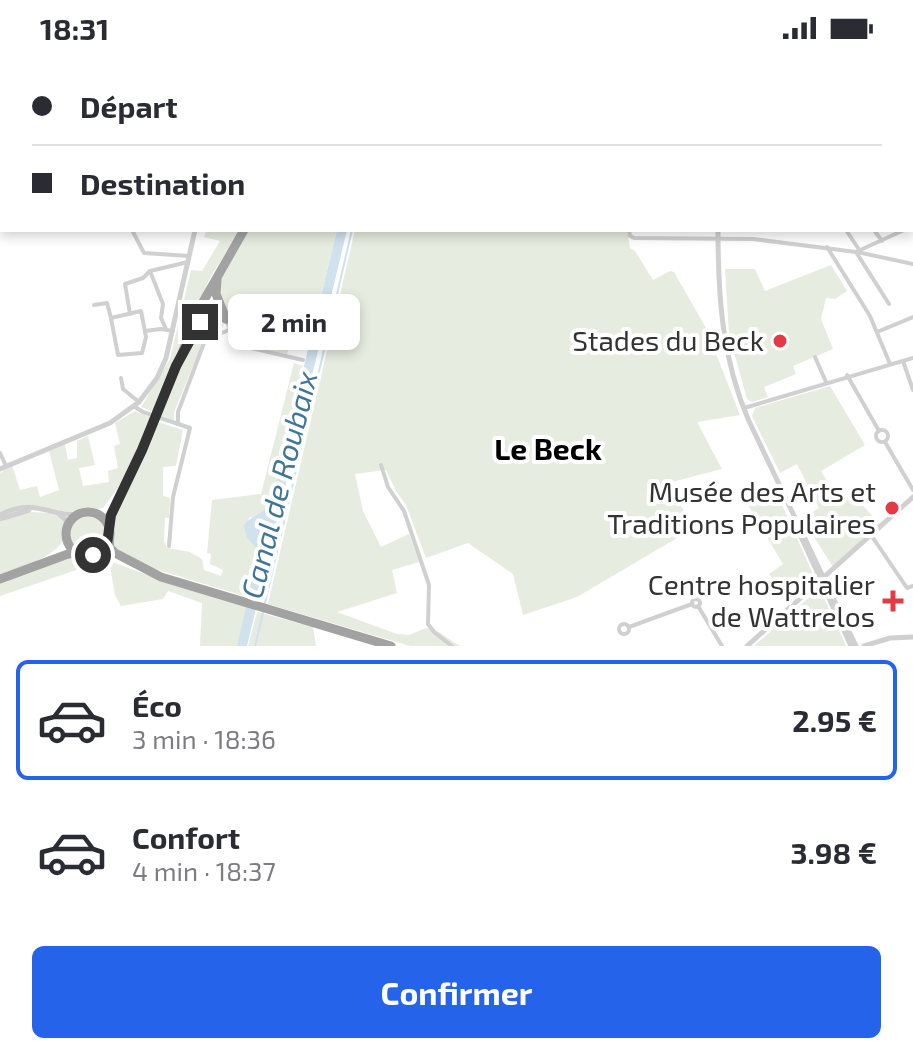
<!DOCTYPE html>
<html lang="fr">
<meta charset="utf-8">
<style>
:root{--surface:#fff;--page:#f2f2f3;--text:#2b2b33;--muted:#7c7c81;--line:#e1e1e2;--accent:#2563eb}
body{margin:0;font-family:"Exo 2",sans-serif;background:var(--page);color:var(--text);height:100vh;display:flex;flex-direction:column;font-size:30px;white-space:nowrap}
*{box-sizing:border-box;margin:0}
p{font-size:26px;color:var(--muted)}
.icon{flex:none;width:44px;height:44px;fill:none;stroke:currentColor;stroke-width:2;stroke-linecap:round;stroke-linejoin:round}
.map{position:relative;height:590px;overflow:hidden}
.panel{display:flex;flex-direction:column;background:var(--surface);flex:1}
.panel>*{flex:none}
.top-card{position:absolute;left:0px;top:0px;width:914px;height:176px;box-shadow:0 4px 12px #0003;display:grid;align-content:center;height:176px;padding:0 32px;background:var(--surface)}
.end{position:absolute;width:36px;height:36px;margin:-18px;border:10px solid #333;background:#fff;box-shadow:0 0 0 4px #fff}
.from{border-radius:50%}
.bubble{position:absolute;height:56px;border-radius:12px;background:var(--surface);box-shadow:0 4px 12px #0003;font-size:26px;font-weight:700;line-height:56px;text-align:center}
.top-card b{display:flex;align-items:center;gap:28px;height:76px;font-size:30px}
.top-card b+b{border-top:2px solid var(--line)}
.top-card i{width:20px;height:20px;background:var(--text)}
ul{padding:14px 0 0;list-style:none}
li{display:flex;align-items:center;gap:24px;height:120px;margin:0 16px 12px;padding:0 16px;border:4px solid transparent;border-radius:12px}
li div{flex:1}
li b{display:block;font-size:30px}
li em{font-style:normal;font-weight:700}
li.on{border-color:var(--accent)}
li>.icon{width:72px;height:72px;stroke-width:1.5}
.cta{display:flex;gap:16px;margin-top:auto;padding:16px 32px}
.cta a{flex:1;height:92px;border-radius:12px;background:var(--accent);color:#fff;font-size:32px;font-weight:700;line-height:92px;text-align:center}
.status{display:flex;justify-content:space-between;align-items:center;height:56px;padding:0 40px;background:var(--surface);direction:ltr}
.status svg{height:22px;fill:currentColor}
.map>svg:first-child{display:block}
.green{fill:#e6ecdf}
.water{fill:#cfe2ee}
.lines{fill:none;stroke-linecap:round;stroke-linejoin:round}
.stream{stroke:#cfe2ee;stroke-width:2}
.minor{stroke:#d0d0d0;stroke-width:4}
.tertiary{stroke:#d0d0d0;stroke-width:5}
.trunk{stroke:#a2a2a2;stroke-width:9}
.route{stroke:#333;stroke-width:10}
.poi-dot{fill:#e63946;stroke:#fff;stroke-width:3}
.labels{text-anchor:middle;stroke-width:8;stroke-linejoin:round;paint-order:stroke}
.poi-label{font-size:28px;fill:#333;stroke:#fff;text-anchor:end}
.neighbourhood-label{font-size:30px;font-weight:bold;fill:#000;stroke:#fff}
.water-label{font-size:30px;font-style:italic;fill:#3f7597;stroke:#fff}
</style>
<div class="status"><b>18:31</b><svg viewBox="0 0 49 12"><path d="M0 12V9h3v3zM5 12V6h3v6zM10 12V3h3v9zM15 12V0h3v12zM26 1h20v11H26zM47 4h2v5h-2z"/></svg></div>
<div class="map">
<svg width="913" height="590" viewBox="0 0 913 590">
<rect width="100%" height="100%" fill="#fff"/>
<g class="green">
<path d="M 207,174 L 239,174 L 209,224 L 154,356 L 141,351 L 170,303 L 191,214 L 202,215 L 220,185 L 204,181 Z"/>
<path d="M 249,174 L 337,174 L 309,288 L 291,284 L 287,298 L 251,291 L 238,283 C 211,227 213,225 249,174 Z"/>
<path d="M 355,174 L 627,174 L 630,192 L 635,195 L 653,224 L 670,215 L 674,216 L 706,272 L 740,359 L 697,366 L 722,413 L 672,426 L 681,450 L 694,472 L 577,541 L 523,559 L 513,518 L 468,487 L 426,502 L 406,449 L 396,435 L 386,414 L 355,418 L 363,455 L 381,491 L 409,478 L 419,506 L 392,514 L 397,537 L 337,556 L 397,578 L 409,579 L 426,572 L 437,575 L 460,590 L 410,590 L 268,548 Z"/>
<path d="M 831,209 L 847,235 L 835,243 L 826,242 L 821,263 L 833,293 L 793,310 L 796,318 L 764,331 L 768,341 L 752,346 L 747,343 L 729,278 L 725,213 L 755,213 L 765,235 Z"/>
<path d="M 214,259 L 224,266 L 223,271 L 203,286 L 174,356 L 174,364 L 160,359 L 197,276 Z"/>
<path d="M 294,307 L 303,310 L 271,446 L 267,454 L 249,462 L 247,482 L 259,495 L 251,532 L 246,531 L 244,540 L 145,510 L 113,491 L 114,462 L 158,366 L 183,374 L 176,410 L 163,411 L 163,440 L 170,442 L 169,462 L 165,462 L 164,485 L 167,492 L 190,496 L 202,503 L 204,514 L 221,520 L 223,514 L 210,508 L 211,498 L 207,497 L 212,444 L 261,438 Z"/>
<path d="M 830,330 L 865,389 L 821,415 L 840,447 L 854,440 L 880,468 L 833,511 L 802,462 L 819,452 L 797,408 L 780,417 L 752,360 L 755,352 Z"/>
<path d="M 135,355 L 152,362 L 128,418 L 103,452 L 72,457 L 40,450 L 22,450 L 0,458 L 0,417 L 12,409 L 20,434 L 37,430 L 40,441 L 59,434 L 49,395 L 65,388 L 68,404 L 77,402 L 77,385 L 88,380 L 95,409 L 79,412 L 83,430 L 109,426 L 108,415 L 118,412 L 114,390 L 120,388 L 115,367 Z"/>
<path d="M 773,429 L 814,520 L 812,529 L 792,545 L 769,518 L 783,508 L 745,444 Z"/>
<path d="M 27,456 L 52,457 L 62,461 C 81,495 24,510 0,518 L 0,466 Z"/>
<circle cx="88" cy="478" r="19"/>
<path d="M 99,501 L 177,530 L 247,550 L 237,590 L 200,590 L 202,547 L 168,535 L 163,543 L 121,550 L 115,539 L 110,510 L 82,512 L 0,540 L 0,525 L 64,503 Z"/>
<path d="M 814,537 L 822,538 L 846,590 L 754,590 Z"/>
<path d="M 257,556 L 313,571 L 316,590 L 248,590 Z"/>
</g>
<path class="water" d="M 337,174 L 347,174 L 247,590 L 237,590 L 259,495 L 247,482 L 244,470 C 251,458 265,458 271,446 Z"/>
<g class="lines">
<g class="stream">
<path d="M 265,547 L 352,174"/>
<path d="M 255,590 L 263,557"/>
</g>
<g class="minor">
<path d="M 212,0 L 213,2"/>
<path d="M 613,0 L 614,2"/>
<path d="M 856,0 L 858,2"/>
<path d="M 912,98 L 913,99"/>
<path d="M 912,168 L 913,168"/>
<path d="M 132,174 L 144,197 L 189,200"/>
<path d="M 629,174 L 630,180 L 634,182 L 753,183 L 856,196 L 904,174"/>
<path d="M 846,174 L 860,195"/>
<path d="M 874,174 L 882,185"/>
<path d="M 827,191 L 870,260 L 890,308"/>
<path d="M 856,196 L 889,248"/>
<path d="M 857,196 L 913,208"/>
<path d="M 94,249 L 107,247 L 111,262"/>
<path d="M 141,255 L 146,281 L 142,297 L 118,299 L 111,262 Z"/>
<path d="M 130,258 L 125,228 L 143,222 L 150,215"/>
<path d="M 226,264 L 236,284 L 242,290 L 303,304"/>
<path d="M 166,273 L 161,262 L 163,248 L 150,215 L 188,206"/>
<path d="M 145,275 L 161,273 L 173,275"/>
<path d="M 877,276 L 913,261"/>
<path d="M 815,301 L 826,326"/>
<path d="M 903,305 L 913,334"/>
<path d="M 847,319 L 879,375"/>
<path d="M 121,322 L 123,333 L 139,346"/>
<path d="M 135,351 L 143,356 L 190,372 L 173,441 L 169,490"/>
<path d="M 744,352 L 913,302"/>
<path d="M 178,368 L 178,356 L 204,287 L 208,283 L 231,273"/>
<circle cx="882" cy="380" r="6"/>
<path d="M 885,386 L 913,434"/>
<path d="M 0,397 L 6,410"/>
<path d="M 381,409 L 388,431 L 404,455 L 429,529 L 428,568 L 434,576 L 452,590"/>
<path d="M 871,479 L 907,532 L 913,530"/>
<circle cx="696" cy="547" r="4"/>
<path d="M 698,550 L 722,590"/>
<circle cx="624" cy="573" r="5"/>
<path d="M 629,571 L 692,548"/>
</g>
<g class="tertiary">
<path d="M 694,0 L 694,2"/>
<path d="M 699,0 L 699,2"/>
<path d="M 315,2 L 317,0"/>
<path d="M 718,174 C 718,240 722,302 748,363 L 856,590"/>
<path d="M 0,413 L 110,367 L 139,346 L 157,322 L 166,302 L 195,174"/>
<path d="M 59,458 L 66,464 L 67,472"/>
<path d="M 0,459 C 36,440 50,462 80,458"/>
<path d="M 0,463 L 29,454"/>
<path d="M 797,472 L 851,590"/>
<path d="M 747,590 L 913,441"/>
<path d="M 864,590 L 890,582 L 913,581"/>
</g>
<g class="trunk">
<path d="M 386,2 L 387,0"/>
<path d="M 217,224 L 216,238 L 226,263"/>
<path d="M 195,274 L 210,258 L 217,257 L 226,263"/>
<circle cx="88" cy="478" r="22"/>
<path d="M 109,472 L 110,461 L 145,387 L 203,246 L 244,174"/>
<path d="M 109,484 L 110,492 L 115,497 L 161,521 L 391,590"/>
<path d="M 0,523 L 68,498 L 80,498"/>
</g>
</g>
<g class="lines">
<path class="route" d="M 93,499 L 107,488 L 111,459 L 142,394 L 176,310 L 200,266"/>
</g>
<g class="poi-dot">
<circle cx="780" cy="285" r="8"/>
<circle cx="892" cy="452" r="8"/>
<path d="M889 533h8v8h8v8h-8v8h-8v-8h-8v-8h8z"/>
</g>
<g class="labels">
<g class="poi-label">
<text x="764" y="295">Stades du Beck</text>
<text x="876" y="446">Musée des Arts et<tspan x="876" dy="32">Traditions Populaires</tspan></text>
<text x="875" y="539">Centre hospitalier<tspan x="875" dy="32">de Wattrelos</tspan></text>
</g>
<g class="neighbourhood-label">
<text x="548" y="404">Le Beck</text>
</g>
<g class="water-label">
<text transform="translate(280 429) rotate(-76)" y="10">Canal de Roubaix</text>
</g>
</g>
</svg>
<i class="end from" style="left:93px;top:499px"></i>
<i class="end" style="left:200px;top:266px"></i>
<div class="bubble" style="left:228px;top:238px;width:132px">2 min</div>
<div class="top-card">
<b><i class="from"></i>Départ</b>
<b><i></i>Destination</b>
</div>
</div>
<section class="panel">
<ul>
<li class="on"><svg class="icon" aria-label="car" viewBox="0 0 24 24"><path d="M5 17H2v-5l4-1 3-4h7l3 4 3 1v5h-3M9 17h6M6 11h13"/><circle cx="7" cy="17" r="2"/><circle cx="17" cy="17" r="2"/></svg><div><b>Éco</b><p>3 min · 18:36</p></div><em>2.95 €</em></li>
<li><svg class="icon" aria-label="car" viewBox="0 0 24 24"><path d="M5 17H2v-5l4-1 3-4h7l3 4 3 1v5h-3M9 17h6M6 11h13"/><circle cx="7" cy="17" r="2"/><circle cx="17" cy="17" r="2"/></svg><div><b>Confort</b><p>4 min · 18:37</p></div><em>3.98 €</em></li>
</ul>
<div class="cta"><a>Confirmer</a></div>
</section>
